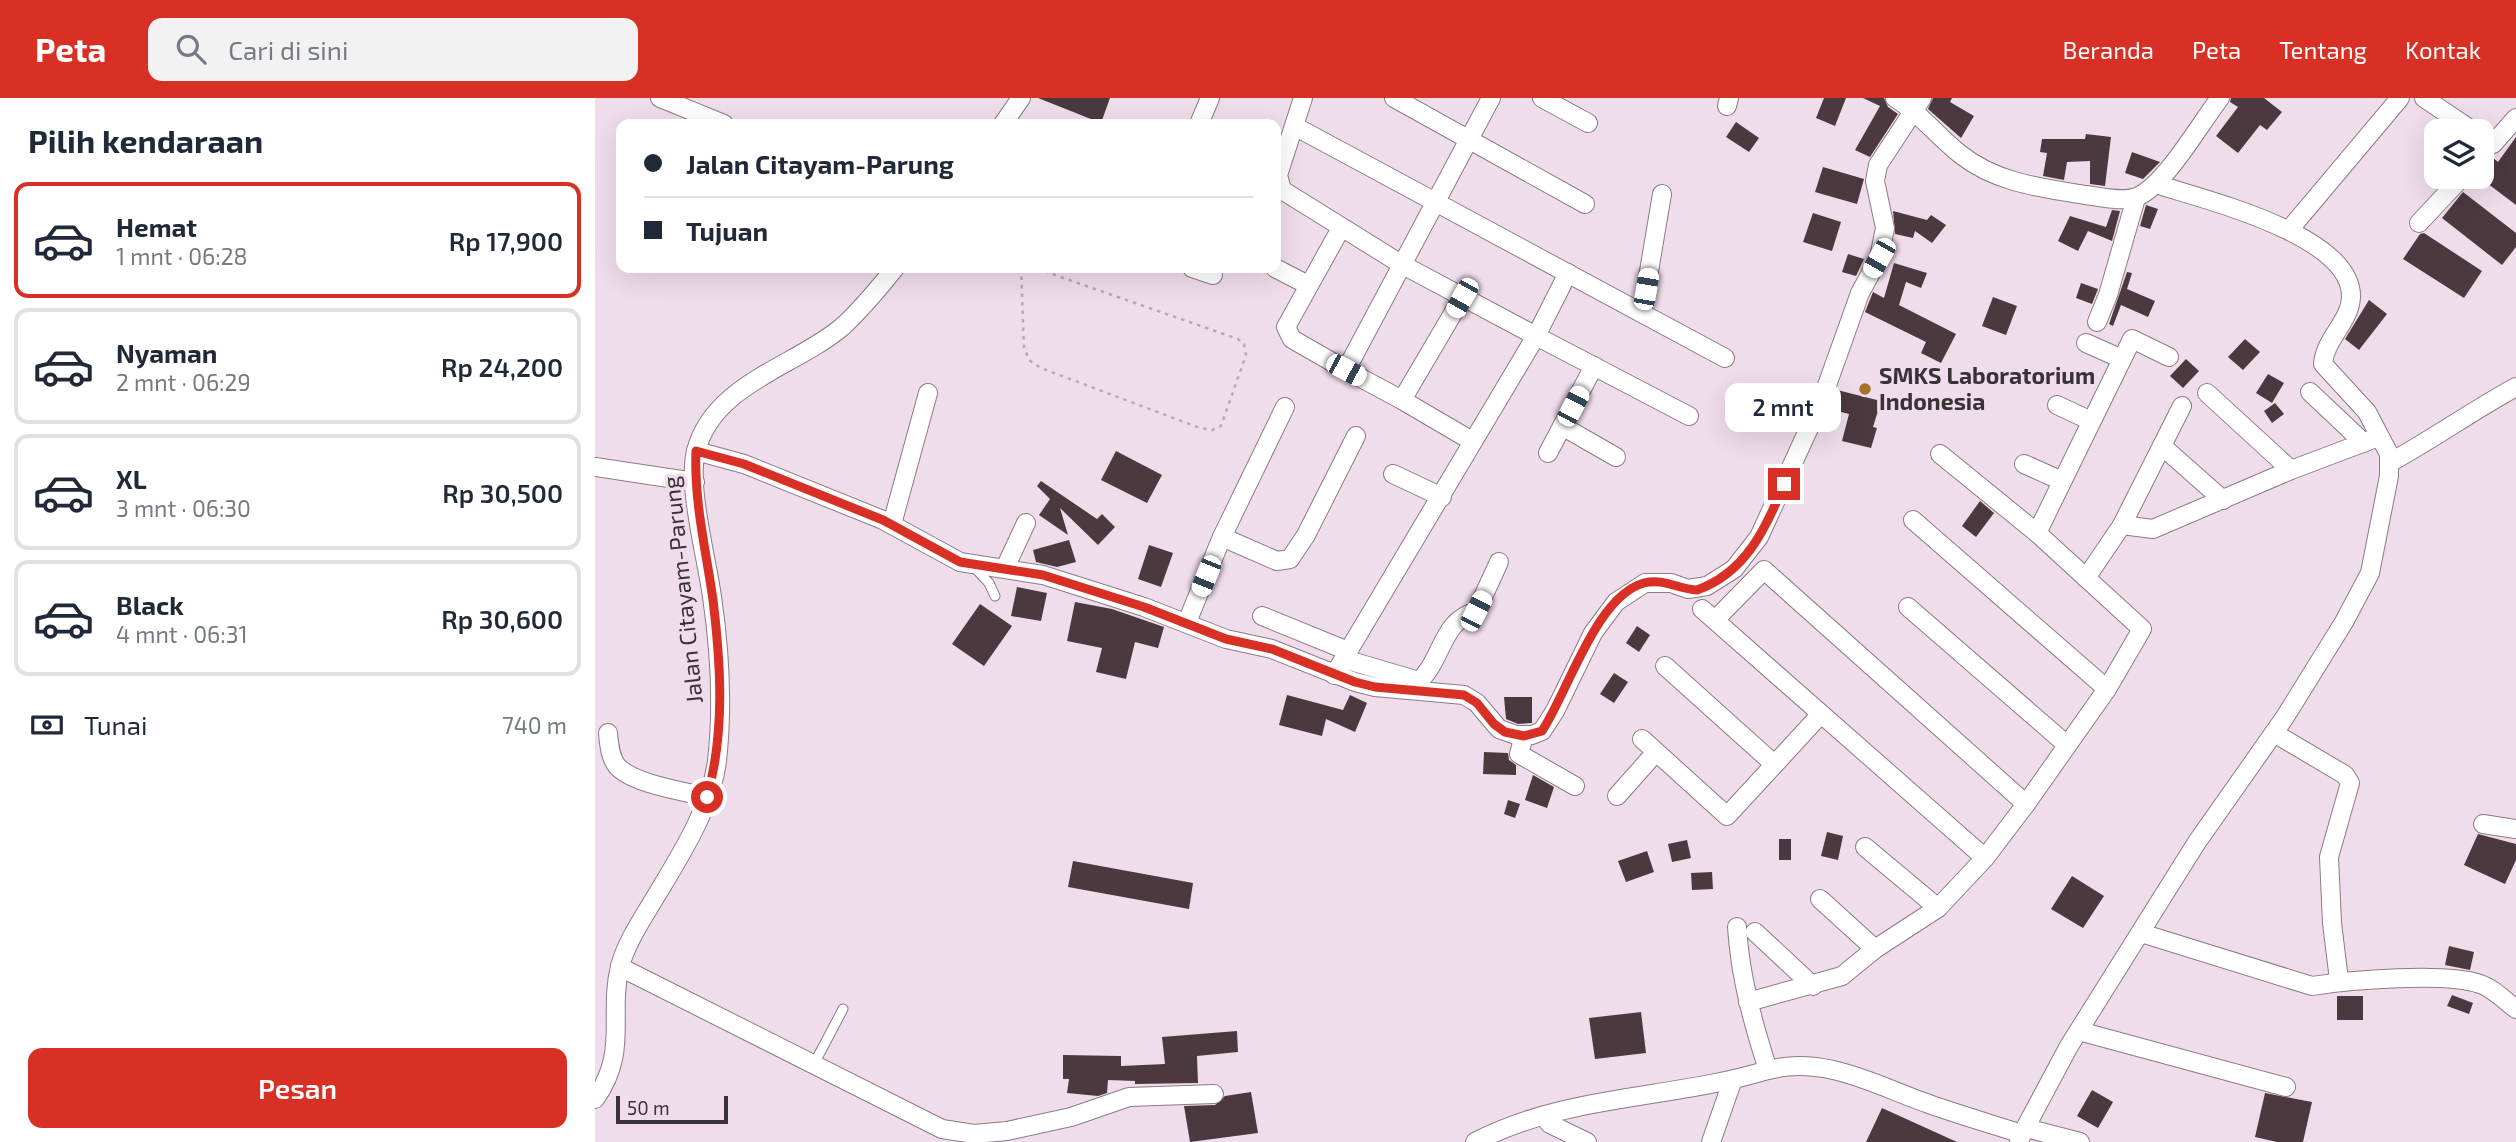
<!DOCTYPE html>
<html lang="id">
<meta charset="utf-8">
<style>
:root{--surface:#fff;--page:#f2f2f3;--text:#1f2937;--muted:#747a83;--line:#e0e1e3;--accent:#d93025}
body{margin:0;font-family:"Exo 2",sans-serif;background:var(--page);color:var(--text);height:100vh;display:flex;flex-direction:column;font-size:26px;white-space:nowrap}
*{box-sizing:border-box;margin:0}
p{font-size:23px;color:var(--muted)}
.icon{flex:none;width:38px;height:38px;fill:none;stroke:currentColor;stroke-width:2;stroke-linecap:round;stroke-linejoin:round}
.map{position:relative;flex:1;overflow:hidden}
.sheet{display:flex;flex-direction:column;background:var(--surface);width:595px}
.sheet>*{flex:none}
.hud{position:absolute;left:21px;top:21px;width:665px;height:154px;border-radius:14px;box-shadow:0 7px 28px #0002;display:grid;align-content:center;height:154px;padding:0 28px;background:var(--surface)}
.tools{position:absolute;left:1829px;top:21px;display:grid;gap:14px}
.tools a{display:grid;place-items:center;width:70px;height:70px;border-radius:14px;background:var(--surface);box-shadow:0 7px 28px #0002;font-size:35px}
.scale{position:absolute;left:21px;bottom:18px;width:112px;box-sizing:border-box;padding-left:7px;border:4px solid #393237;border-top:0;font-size:19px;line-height:24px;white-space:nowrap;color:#393237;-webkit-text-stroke:5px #f0ddec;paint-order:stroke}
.end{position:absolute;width:32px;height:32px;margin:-16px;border:9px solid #d93025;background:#fff;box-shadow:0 0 0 4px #fff}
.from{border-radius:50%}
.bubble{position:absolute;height:49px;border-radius:14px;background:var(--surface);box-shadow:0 7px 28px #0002;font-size:23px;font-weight:600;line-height:49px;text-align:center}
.car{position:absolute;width:21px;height:42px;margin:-21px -10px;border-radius:9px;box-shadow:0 0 5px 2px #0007;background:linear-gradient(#fff 24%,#345 0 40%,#fff 0 76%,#345 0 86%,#fff 0)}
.hud b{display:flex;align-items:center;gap:24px;height:66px;font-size:26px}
.hud b+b{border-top:2px solid var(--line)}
.hud i{width:18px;height:18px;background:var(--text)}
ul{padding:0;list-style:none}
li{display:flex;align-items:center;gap:21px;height:116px;margin:0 14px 10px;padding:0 14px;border:4px solid var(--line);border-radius:14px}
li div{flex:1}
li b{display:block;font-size:26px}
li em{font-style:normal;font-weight:600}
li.selected{border-color:var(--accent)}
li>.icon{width:63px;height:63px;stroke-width:1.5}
h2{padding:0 28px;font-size:32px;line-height:84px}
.pay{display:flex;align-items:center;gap:18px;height:77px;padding:0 28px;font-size:26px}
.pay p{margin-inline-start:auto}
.button{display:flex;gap:14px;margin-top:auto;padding:14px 28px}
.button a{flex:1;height:80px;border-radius:14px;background:var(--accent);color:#fff;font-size:28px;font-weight:600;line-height:80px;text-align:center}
header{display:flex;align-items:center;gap:42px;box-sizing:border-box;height:98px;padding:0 35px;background:var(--accent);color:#fff}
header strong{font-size:33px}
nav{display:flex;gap:38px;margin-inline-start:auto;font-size:24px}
.search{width:490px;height:63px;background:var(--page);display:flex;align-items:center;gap:18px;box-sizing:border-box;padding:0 24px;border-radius:14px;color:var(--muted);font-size:26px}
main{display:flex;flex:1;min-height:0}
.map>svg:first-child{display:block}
.building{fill:#4c3940}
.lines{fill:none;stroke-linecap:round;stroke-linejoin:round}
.service-casing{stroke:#8c7a88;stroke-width:11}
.minor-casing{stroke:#8c7a88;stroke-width:20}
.path{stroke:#b8a9b5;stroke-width:2.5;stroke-dasharray:3.5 5;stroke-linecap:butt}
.service{stroke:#fff;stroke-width:9}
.minor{stroke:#fff;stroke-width:18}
.route{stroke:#d93025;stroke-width:9}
.poi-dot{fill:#a57429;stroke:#f0ddec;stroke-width:2.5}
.labels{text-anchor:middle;stroke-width:7;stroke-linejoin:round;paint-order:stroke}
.poi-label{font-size:23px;font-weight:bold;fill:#393237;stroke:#f0ddec;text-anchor:start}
.street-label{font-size:23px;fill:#393237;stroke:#f0ddec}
</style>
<header>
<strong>Peta</strong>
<div class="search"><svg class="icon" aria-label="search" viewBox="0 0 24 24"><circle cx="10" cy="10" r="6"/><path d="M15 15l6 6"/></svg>Cari di sini</div>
<nav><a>Beranda</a><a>Peta</a><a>Tentang</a><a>Kontak</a></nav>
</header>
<main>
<section class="sheet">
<h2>Pilih kendaraan</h2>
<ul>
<li class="selected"><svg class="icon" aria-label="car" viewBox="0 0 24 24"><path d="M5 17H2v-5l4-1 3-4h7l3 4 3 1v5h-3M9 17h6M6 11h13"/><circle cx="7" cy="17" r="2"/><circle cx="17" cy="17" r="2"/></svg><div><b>Hemat</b><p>1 mnt · 06:28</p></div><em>Rp 17,900</em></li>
<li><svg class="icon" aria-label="car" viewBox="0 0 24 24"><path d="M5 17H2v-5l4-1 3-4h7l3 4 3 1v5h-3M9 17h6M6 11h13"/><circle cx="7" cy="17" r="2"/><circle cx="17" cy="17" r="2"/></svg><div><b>Nyaman</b><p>2 mnt · 06:29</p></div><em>Rp 24,200</em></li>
<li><svg class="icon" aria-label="car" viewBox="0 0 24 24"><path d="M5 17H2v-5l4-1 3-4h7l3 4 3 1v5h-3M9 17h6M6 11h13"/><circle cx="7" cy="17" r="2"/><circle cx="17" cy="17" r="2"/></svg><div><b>XL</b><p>3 mnt · 06:30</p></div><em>Rp 30,500</em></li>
<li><svg class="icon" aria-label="car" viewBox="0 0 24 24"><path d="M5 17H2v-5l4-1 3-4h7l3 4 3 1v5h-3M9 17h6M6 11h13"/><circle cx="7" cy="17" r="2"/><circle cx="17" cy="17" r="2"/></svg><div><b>Black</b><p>4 mnt · 06:31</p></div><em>Rp 30,600</em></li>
</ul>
<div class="pay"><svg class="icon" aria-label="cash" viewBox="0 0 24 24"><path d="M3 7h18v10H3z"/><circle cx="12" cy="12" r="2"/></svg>Tunai<p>740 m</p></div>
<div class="button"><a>Pesan</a></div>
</section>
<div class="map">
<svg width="1921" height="1044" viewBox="0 0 1921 1044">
<rect width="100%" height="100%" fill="#f0ddec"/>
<g class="building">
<path d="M 443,0 L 515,0 L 506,25 Z"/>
<path d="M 1229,0 L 1251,0 L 1240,28 L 1221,20 Z"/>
<path d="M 1268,0 L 1289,0 L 1293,9 L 1303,16 L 1275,59 L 1260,52 L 1285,8 Z"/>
<path d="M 1338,0 L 1357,0 L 1355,4 L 1379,18 L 1366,40 L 1333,11 Z"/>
<path d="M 1636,0 L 1669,0 L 1687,14 L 1672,32 L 1665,27 L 1643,55 L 1621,38 L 1643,9 L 1635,4 Z"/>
<path d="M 1141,24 L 1164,40 L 1154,54 L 1131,39 Z"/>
<path d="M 1491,36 L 1516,39 L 1510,88 L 1495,86 L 1495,63 L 1472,64 L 1469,82 L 1448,78 L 1452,55 L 1445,54 L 1447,41 L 1490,41 Z"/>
<path d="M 1921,39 L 1921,107 L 1884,79 L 1898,60 L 1903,64 Z"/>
<path d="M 1537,54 L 1565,64 L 1548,81 L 1530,75 Z"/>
<path d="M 1228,69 L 1269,81 L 1262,106 L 1220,94 Z"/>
<path d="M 1868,94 L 1921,135 L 1921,149 L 1907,167 L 1847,120 Z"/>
<path d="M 1551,107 L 1563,111 L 1555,131 L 1545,128 Z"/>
<path d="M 1517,112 L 1525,113 L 1517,143 L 1493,133 L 1483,153 L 1463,143 L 1475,118 L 1511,129 Z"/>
<path d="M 1298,113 L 1332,122 L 1336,117 L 1351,127 L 1337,145 L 1320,133 L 1318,140 L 1300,136 Z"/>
<path d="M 1218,115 L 1246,124 L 1237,153 L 1208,144 Z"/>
<path d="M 1829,135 L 1887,173 L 1869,200 L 1808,161 L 1825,136 Z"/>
<path d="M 1253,156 L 1269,161 L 1261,178 L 1247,174 Z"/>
<path d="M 1299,165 L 1332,175 L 1326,190 L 1311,184 L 1304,207 L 1361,236 L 1346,265 L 1326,255 L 1331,244 L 1270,214 L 1278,194 L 1289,200 Z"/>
<path d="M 1532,174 L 1537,175 L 1532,191 L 1560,203 L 1553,219 L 1526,207 L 1518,228 L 1514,226 Z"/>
<path d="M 1486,185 L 1503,191 L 1497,206 L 1481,200 Z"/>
<path d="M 1398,199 L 1422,208 L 1411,237 L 1387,228 Z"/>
<path d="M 1774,202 L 1792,216 L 1764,252 L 1750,241 Z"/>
<path d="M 1650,241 L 1665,254 L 1648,272 L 1633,259 Z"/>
<path d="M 1591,261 L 1604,273 L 1588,290 L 1575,278 Z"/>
<path d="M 1673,276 L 1689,285 L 1677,305 L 1661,295 Z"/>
<path d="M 1242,292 L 1286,303 L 1278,329 L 1282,330 L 1276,350 L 1247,343 L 1254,316 L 1235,311 Z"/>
<path d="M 1680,305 L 1689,316 L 1677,325 L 1669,313 Z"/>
<path d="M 521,353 L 567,377 L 552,405 L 506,382 Z"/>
<path d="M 446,383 L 502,421 L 507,416 L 520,429 L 503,447 L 465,410 L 473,437 L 444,417 L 455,401 L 442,388 Z"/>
<path d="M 1385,403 L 1399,415 L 1381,439 L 1367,428 Z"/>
<path d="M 474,442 L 481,464 L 462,469 L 441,464 L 438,452 Z"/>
<path d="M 554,447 L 578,455 L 566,489 L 543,481 Z"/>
<path d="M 422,489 L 452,495 L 446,523 L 416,518 Z"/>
<path d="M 480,504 L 517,511 L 569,529 L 563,550 L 540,544 L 531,581 L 501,574 L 507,550 L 472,543 Z"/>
<path d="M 385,506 L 417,528 L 389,568 L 357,546 Z"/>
<path d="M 1042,528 L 1055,537 L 1044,554 L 1031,545 Z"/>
<path d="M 1019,575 L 1033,584 L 1019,605 L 1005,596 Z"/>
<path d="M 692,597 L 748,612 L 755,597 L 772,605 L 760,634 L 731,621 L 727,638 L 684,627 Z"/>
<path d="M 909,599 L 937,599 L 937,625 L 923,626 L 911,621 Z"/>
<path d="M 889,654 L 913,655 L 914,662 L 921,667 L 921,677 L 888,676 Z"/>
<path d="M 938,677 L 959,689 L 952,710 L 930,702 Z"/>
<path d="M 913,702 L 925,706 L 920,720 L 909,716 Z"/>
<path d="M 1232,734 L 1248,738 L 1243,762 L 1226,758 Z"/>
<path d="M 1883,736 L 1921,746 L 1921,762 L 1910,786 L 1869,767 Z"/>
<rect x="1184" y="741" width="12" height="21"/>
<path d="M 1092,742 L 1096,760 L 1077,764 L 1073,746 Z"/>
<path d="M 1052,753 L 1059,774 L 1031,784 L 1023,763 Z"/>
<path d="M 478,763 L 598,785 L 594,811 L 473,789 Z"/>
<path d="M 1117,774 L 1118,791 L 1097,792 L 1096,775 Z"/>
<path d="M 1477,778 L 1509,798 L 1488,830 L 1456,811 Z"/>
<path d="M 1854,848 L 1879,854 L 1875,872 L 1850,867 Z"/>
<path d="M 1857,897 L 1878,905 L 1874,916 L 1852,908 Z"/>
<rect x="1742" y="898" width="26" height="24"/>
<path d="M 1046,914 L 1051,955 L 1000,961 L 994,920 Z"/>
<path d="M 642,933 L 643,954 L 602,958 L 603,985 L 540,986 L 540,983 L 513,982 L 512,995 L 503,998 L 472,995 L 474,981 L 468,981 L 468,957 L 526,958 L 526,968 L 570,966 L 567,939 Z"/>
<path d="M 1497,992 L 1518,1004 L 1503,1030 L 1482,1018 Z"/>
<path d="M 656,994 L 663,1035 L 595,1044 L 589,1008 L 620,1007 L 630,998 Z"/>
<path d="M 1670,995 L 1717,1004 L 1708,1044 L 1682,1044 L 1660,1039 Z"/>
<path d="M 1287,1010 L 1362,1044 L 1271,1044 Z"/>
</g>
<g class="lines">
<defs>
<g id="service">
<path d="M 379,469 L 394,485 L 400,498"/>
<path d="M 219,966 L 248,911"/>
</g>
<g id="minor">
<path d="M 65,0 L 129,26"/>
<path d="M 708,0 L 683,77 L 687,92 L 806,166 L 941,238 L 739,577"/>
<path d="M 799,0 L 990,106"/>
<path d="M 947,0 L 993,25"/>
<path d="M 1300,0 C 1325,15 1342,38 1365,56 C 1401,85 1447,90 1491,97 C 1505,99 1530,105 1544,98 C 1571,85 1605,26 1625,0"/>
<path d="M 1829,0 L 1878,33"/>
<path d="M 1132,8 L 1134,0"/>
<path d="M 408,26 L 426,0"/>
<path d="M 604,26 L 615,0"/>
<path d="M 701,29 L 1130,260"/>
<path d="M 1898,46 L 1921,20"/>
<path d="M 1824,125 L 1867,79"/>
<path d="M 746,130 L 691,229 L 697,241 L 751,272"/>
<path d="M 1694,132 L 1805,0"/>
<path d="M 597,170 L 618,177"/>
<path d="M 680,170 L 713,187"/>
<path d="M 973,175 L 941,238 L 1094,318"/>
<path d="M 867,200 L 807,302 L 751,272 L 896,0"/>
<path d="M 1047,215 L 1067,96"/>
<path d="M 1502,224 L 1513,197 L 1541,100"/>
<path d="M 1491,245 L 1527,261"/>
<path d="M 1715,294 L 1769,345"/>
<path d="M 1612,295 L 1696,372"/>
<path d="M 807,302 L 877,343"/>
<path d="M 1462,307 L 1496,323"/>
<path d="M 967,328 L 1021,359"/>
<path d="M 1567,348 L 1628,402"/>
<path d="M 101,353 L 149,366 L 288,422 L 365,464 L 448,477 L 549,509 L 631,541 L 677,551 L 760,584 L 780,589 L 869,597 L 882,605 L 904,631 L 921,637 L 937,637 L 947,633 L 960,613 L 998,535 L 1021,504 L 1050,485 L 1076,485 L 1093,491 L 1112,488 L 1139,471 L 1164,439 L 1226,304 L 1265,195 L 1284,160 L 1290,130 L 1280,83 L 1283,67 L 1327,0"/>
<path d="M 953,355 L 999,268"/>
<path d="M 1794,365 C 1838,341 1877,313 1921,289"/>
<path d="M 1429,366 L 1467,383"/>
<path d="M 0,369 L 100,384"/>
<path d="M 798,376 L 847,399"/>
<path d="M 1318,422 L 1512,591"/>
<path d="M 297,426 L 333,295"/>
<path d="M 1527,427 L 1587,308"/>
<path d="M 1442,435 L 1537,241 L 1574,259"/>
<path d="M 627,439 L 682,463 L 695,461 L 711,437 L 761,338"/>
<path d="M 410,470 L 431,425"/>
<path d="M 1491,480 L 1527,427 L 1558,431 L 1696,372 L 1778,341"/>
<path d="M 1313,509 L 1472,647"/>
<path d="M 1107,511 L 1390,760"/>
<path d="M 667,518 L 753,553"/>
<path d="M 1120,522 L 1169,472 L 1431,706"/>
<path d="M 592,524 L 627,439 L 690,309"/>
<path d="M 749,561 L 824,583 C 847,563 847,521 881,514 L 904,464"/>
<path d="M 1070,568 L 1179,666"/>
<path d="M 13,635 C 14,646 15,659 22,668 C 38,686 88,693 112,699"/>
<path d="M 1679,635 L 1750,677 L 1755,685 L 1734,759 L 1737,825 L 1744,882"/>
<path d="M 929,638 L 924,656 L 980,688"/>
<path d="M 1047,641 L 1132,718 L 1226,616"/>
<path d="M 1022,698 L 1061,654"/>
<path d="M 1888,726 L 1921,731"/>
<path d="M 1270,749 L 1343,810"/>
<path d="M 1225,801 L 1280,851"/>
<path d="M 1160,834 L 1218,888"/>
<path d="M 1546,835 L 1717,888 C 1754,882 1852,874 1885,886 C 1898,890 1910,903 1921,911"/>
<path d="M 25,869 L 347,1031 L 379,1036 L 412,1033 L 476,1019 L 534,999 L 619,996"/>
<path d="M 1153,904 L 1247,878 L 1280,851 L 1343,810 L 1390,760 L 1431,706 L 1512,591 L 1547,531 L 1442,435 L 1345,356"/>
<path d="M 1484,933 L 1691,989"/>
<path d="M 1173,972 C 1230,957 1282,988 1334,1006 C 1365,1017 1396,1026 1427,1036 L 1424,1044"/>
<path d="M 0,1001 C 34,953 13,918 25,868 C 32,843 48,820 61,798 C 85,758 116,710 122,663 C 128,609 125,553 117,499 C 112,461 92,389 101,353 C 118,286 201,268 247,229 C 267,211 284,190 300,170"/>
<path d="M 948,1018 L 955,1026 L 992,1044"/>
<path d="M 1431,1030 L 1485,1044"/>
<path d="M 1427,1036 L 1474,948 L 1602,744 L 1690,619 L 1749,524 L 1775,475 L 1794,378 L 1794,356 L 1772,314 L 1728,266 C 1730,240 1756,223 1756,198 C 1756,136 1606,101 1561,86"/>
<path d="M 880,1044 C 975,995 1075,1002 1173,972 C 1158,925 1145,879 1142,829"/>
<path d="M 1116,1044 L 1137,984"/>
</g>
</defs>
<use href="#service" class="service-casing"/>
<use href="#minor" class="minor-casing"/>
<path class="path" d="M 426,170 L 429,249 L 434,262 L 446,270 L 605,330 L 617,332 L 626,328 L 651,257 L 649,246 L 643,241 L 440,170"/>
<use href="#service" class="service"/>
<use href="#minor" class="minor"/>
</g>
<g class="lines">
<path class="route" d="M 112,699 C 130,635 126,568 118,502 C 111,452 99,404 101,353 L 149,366 L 288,422 L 365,464 L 448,477 L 549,509 L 631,541 L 677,551 L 760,584 L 780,589 L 869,597 L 882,605 L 899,626 L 910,634 L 929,638 L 947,633 C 973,594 1001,498 1049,485 C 1068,480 1083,491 1102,492 C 1150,475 1171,431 1189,386"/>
</g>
<circle class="poi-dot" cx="1270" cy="291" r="7"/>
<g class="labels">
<g class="poi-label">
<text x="1284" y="286">SMKS Laboratorium<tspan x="1284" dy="26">Indonesia</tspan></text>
</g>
<g class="street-label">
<text transform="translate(88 492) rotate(-96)" y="8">Jalan Citayam-Parung</text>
</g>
</g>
</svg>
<div class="tools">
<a><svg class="icon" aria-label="layers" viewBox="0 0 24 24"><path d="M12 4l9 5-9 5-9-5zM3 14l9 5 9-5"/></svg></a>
</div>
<div class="scale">50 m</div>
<i class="end from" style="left:112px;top:699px"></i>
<i class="end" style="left:1189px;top:386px"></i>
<div class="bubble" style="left:1130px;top:285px;width:116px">2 mnt</div>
<i class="car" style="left:1284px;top:160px;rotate:210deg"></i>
<i class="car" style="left:1051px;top:191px;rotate:10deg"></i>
<i class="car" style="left:867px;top:200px;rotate:209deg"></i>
<i class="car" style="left:751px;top:272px;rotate:118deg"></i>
<i class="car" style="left:978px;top:308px;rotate:28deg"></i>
<i class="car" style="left:611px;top:478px;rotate:202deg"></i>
<i class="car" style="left:881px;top:513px;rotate:27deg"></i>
<div class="hud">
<b><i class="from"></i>Jalan Citayam-Parung</b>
<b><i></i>Tujuan</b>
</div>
</div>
</main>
